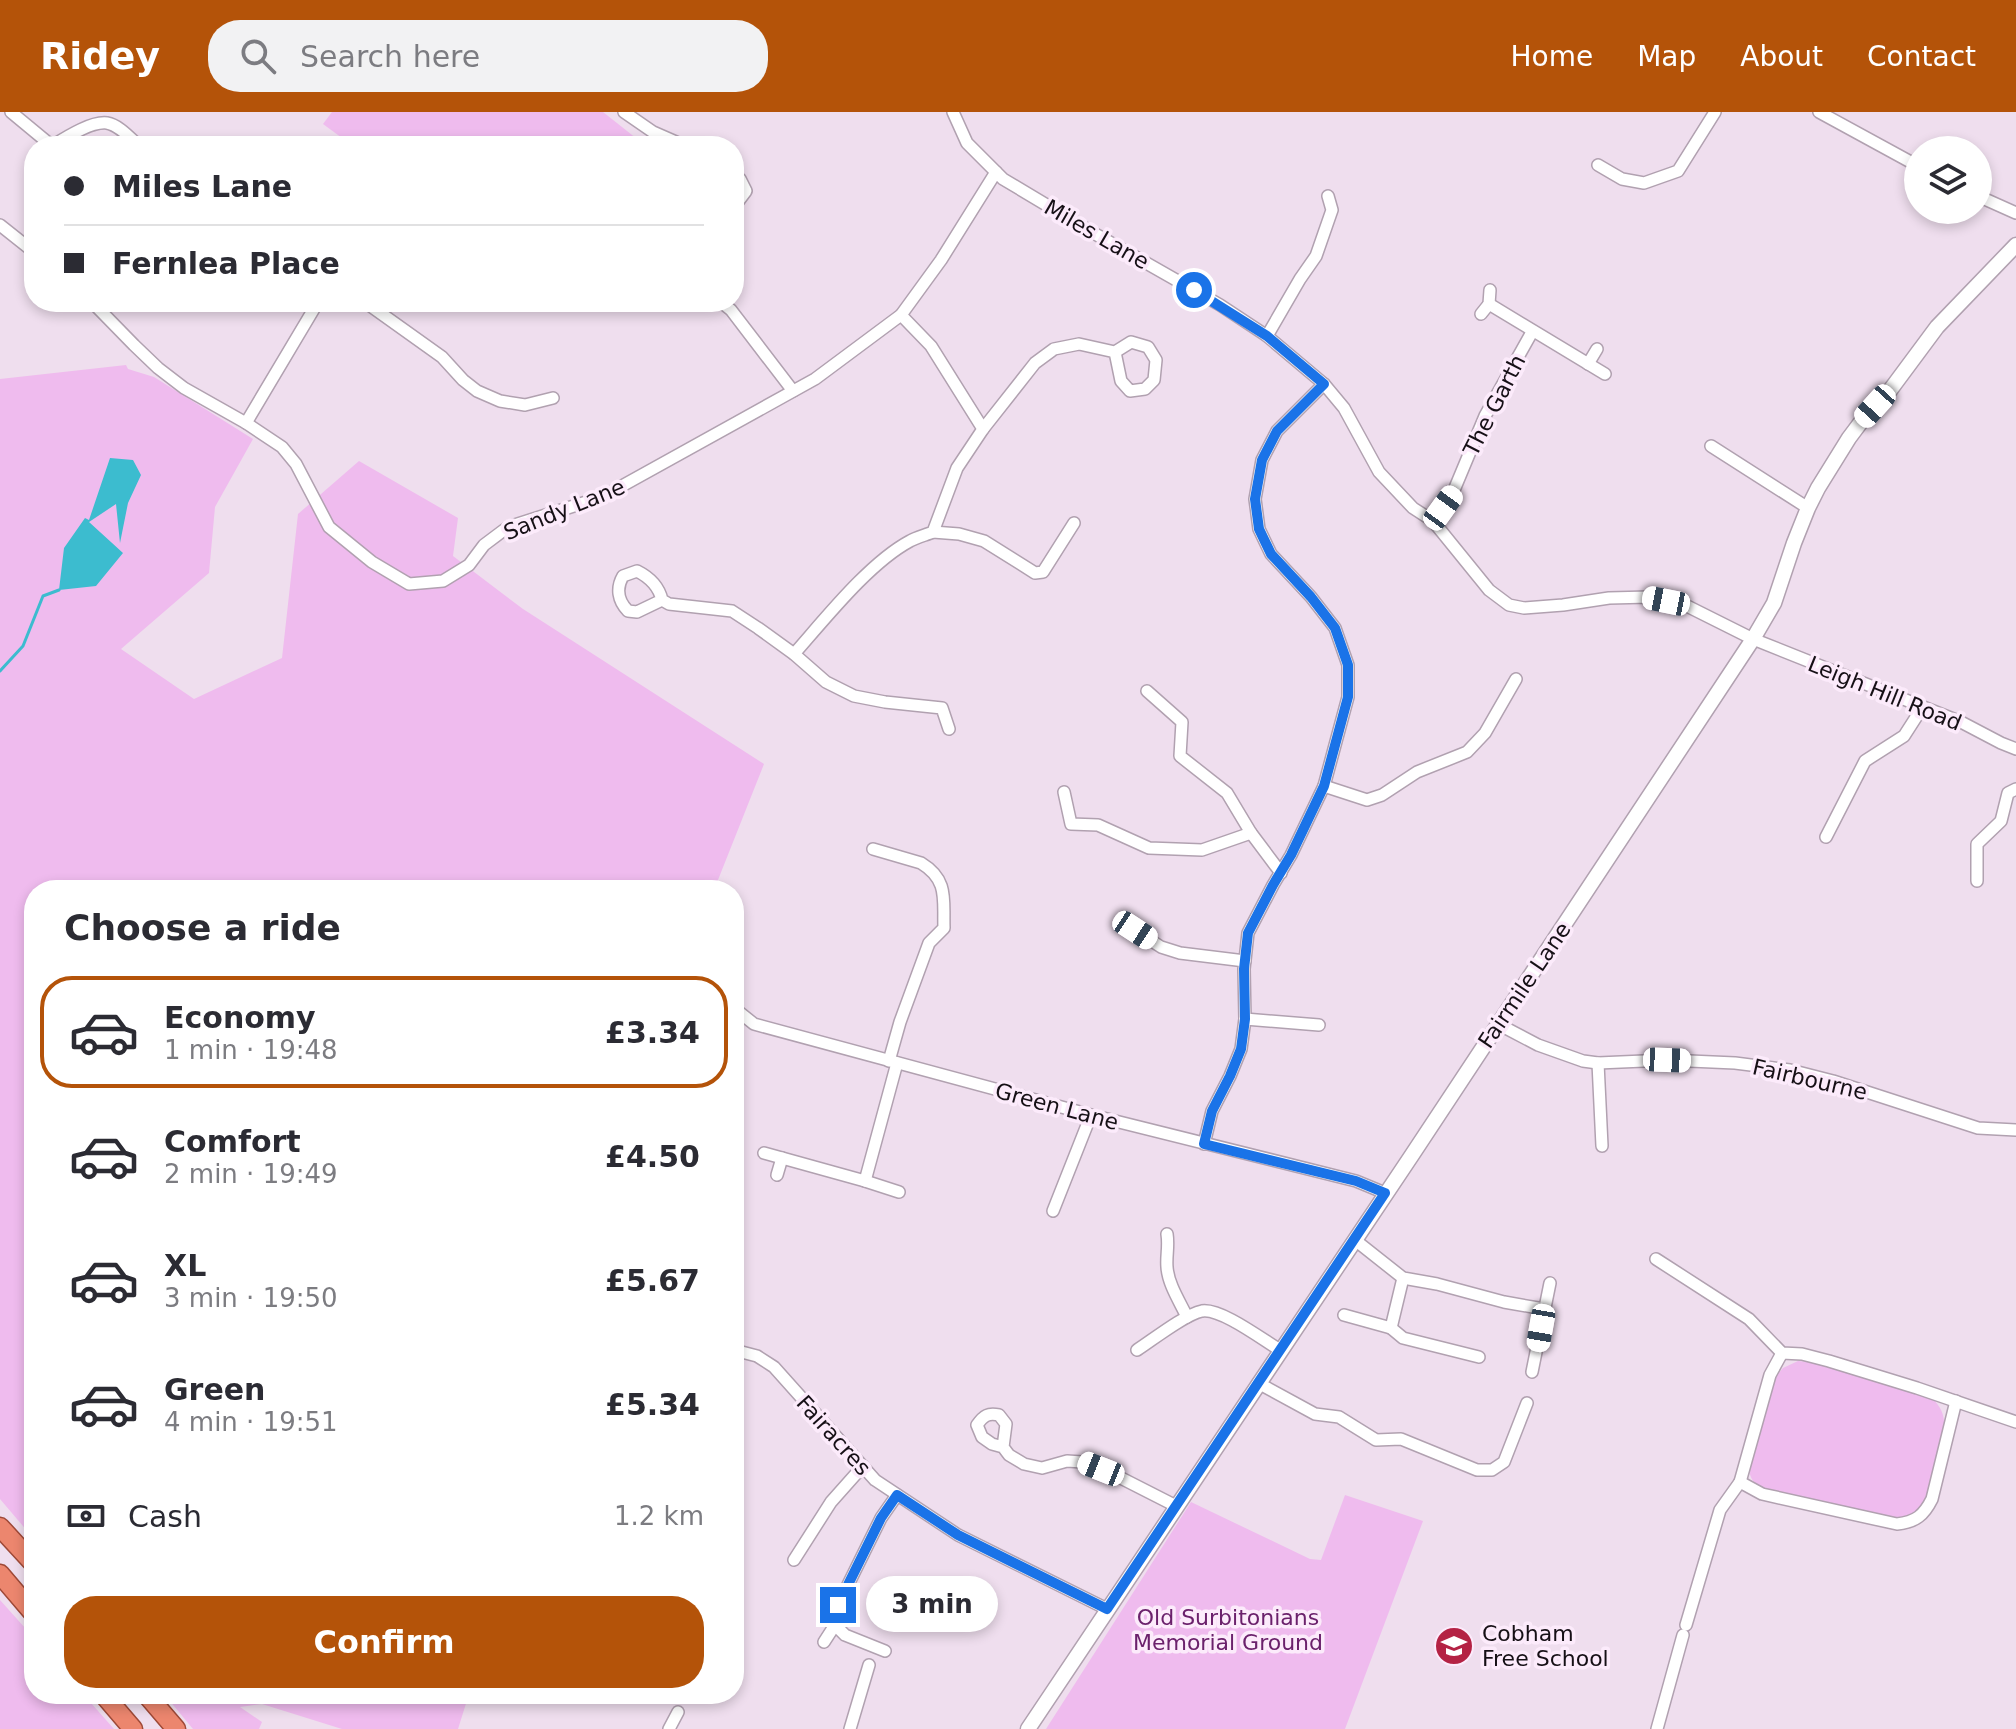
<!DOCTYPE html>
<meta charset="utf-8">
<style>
:root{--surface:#fff;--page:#f2f2f3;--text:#2b2b33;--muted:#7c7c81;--line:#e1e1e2;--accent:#b45309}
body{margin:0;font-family:"DejaVu Sans",sans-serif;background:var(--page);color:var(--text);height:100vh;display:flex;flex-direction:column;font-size:30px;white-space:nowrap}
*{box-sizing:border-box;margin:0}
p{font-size:26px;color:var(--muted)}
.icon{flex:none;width:44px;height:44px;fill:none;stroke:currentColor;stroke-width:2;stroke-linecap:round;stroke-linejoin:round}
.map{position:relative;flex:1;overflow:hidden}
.details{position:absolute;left:24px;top:768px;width:720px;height:824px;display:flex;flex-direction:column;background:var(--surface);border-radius:32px;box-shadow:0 4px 12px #0003}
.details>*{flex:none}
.hud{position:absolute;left:24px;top:24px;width:720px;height:176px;border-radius:32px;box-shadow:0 4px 12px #0003;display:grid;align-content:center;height:176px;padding:0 40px;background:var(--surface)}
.tools{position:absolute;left:1904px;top:24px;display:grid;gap:16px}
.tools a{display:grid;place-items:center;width:88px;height:88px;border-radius:50%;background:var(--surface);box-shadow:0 4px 12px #0003;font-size:40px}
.end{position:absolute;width:36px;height:36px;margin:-18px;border:10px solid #1a73e8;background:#fff;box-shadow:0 0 0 4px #fff}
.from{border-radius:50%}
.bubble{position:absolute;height:56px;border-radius:28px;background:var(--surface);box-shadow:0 4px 12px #0003;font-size:26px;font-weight:700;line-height:56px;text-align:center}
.car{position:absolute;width:24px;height:48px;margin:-24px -12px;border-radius:10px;box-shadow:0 0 6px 2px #0007;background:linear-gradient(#fff 24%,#345 0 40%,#fff 0 76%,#345 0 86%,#fff 0)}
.hud b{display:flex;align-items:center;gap:28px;height:76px;font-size:30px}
.hud b+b{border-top:2px solid var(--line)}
.hud i{width:20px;height:20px;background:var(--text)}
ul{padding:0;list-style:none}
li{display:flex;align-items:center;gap:24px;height:112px;margin:0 16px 12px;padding:0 24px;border:4px solid transparent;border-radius:32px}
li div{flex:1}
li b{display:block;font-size:30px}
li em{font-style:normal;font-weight:700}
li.current{border-color:var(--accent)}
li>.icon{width:72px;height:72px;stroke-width:1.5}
h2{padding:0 40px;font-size:36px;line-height:96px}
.pay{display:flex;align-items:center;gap:20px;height:88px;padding:0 40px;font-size:30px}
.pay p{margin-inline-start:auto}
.button{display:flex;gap:16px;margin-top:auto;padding:16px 40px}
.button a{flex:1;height:92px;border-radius:32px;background:var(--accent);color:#fff;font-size:32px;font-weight:700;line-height:92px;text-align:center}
header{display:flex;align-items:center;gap:48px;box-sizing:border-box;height:112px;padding:0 40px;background:var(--accent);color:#fff}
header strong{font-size:38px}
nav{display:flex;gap:44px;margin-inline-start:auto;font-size:28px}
.search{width:560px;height:72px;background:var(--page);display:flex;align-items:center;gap:20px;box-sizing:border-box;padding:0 28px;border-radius:32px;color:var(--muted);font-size:30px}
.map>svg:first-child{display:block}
.green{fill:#efbbee}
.water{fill:#3cbccf}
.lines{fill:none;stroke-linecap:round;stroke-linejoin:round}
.stream{stroke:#3cbccf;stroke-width:3}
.minor-casing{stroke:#b1a1b0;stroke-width:14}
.tertiary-casing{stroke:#b1a1b0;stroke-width:17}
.trunk-casing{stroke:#9e4937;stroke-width:21}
.minor{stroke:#fff;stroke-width:11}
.tertiary{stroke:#fff;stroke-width:14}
.trunk{stroke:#ec866e;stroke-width:18}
.route{stroke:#1a73e8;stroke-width:10}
.labels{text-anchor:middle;stroke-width:7;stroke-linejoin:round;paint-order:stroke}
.street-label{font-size:22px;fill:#161016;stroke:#fcebfb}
.park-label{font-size:22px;fill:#6b216c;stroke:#fcebfb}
.poi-label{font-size:22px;fill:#161016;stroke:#fcebfb;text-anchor:start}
</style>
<header>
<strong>Ridey</strong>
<div class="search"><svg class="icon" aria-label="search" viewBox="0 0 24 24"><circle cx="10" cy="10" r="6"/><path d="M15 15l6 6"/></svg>Search here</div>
<nav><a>Home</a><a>Map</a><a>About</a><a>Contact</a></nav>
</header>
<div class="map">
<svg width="2016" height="1617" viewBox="0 0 2016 1617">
<rect width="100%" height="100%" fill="#efdeee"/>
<g class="green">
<path d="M 332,0 L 603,0 L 646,34 L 353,34 L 323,12 Z"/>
<path d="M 126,253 L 128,257 L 154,265 L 253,327 L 215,395 L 209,461 L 121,537 L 194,587 L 282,546 L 298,402 L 359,349 L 458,406 L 453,444 L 523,497 L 764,652 L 714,778 L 34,778 L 34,1427 L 0,1387 L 0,267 Z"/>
<path d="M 1798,1249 L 1822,1251 L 1932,1286 C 1941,1295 1945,1303 1944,1316 C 1939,1338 1934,1388 1916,1401 C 1910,1405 1903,1405 1897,1406 L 1771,1380 C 1755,1374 1748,1368 1749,1350 L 1772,1269 L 1783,1256 Z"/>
<path d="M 1345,1383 L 1423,1409 L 1345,1617 L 1046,1617 L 1191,1390 L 1310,1447 L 1321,1448 Z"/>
<path d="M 0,1488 L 34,1526 L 34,1582 L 83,1582 L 114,1617 L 0,1617 Z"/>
<path d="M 164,1582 L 469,1582 L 458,1617 L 342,1617 L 262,1592 L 240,1595 L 262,1610 L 259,1617 L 193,1617 Z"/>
</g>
<path class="water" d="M 110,346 L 133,348 L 141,363 L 128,391 L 120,431 L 116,392 L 89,410 L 123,441 L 96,474 L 59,478 L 64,436 L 85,406 L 89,408 Z"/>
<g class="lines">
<path class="stream" d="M 0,559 L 23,534 L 43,484 L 59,478"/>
<defs>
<g id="minor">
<path d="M 11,0 L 52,34 C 65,26 91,9 107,11 C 119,13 130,26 139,34"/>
<path d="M 624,0 L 653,20 L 685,34"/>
<path d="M 953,0 L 967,31 L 1003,67 L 1090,119 L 1220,193 L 1267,224 L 1324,272 L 1344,296 L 1379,360 L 1413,396 L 1433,409 L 1489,478 L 1509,493 L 1524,496 L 1563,493 L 1609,486 L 1649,485 L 1683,492 L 1753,527 L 1961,610 L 2001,631 L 2016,637"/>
<path d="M 1819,0 L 1918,54"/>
<path d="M 1598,53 L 1622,67 L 1644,71 L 1678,59 L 1715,0"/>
<path d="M 734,64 L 740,67 L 746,79 L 734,95"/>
<path d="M 1978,84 L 2016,101"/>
<path d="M 0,113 L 34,140"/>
<path d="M 92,190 L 134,233 L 158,256 L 184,276 L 246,311 L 282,335 L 296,352 L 329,415 L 372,450 L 409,472 L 443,469 L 469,453 L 484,433 L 508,415 L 602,385 L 815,267 L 901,203 L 941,148 L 996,60"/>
<path d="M 365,190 L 442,245 L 463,268 L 477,279 L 500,289 L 525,293 L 553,286"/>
<path d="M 721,190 L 731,198 L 793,279"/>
<path d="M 1489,192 L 1605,262"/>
<path d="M 1481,202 L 1489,192 L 1490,178"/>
<path d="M 1267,224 L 1300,167 L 1316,144 L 1332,98 L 1328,84"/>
<path d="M 1588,252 L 1597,237"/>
<path d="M 246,311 L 318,190"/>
<path d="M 983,317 L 1035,251 L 1054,237 L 1079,232 L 1115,240 L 1131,230 L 1148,235 L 1156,248 L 1154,268 L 1145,277 L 1130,279 L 1121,269 L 1115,240"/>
<path d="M 1711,334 L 1808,396"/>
<path d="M 1433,409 L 1452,383 L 1485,304 L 1532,220"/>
<path d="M 933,420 L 959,422 L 984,429 L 1035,461 L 1043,460 L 1074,411"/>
<path d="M 662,488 C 659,475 649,465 637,459 L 623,464 C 616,476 618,489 628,499 L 637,500 L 662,488 L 669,492 L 732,499 L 758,516 L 794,542 L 826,570 L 854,584 L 885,590 L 942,596 L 949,617"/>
<path d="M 794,542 C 825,507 869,451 910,429 C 917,425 926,423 933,420 L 957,356 L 983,317 L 931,234 L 901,203"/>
<path d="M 1147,579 L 1182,610 L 1180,644 L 1227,681 L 1251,721 L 1281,761"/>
<path d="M 1324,674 L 1367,688 L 1382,683 L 1417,660 L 1467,640 L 1485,621 L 1516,567"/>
<path d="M 1064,680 L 1071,712 L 1098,713 L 1149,736 L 1202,738 L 1251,721"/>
<path d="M 1826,725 L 1865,649 L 1904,624 L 1922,596"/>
<path d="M 873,737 L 921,751 C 949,768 943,788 944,816 L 929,831 L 900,910 L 889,949"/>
<path d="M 1977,769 L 1977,732 L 2001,709 L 2008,681 L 2016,677"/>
<path d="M 1135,818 L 1161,835 L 1180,841 L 1245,849"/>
<path d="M 734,896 L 754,912 L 1091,1003 L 1356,1069 L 1385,1081"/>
<path d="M 1245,907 L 1319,913"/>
<path d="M 1498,912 L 1538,933 L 1583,949 L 1598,951 L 1667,948 L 1735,951 L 1790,958 L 1833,969 L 1978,1016 L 2016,1018"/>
<path d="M 1598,951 L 1602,1034"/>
<path d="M 1204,1032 L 1212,999 L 1230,964 L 1241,937 L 1245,907 L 1244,857 L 1248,821 L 1273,773 L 1291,743 L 1324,674 L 1348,585 L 1348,553 L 1335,516 L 1311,485 L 1271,442 L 1259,417 L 1255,387 L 1262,348 L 1277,319 L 1324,272"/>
<path d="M 764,1041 L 865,1069 L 899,1080"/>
<path d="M 777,1063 L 782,1046"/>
<path d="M 865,1069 L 897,951"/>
<path d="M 1053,1099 L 1091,1003"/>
<path d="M 1167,1122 C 1169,1134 1166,1144 1167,1155 C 1168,1172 1180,1190 1187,1205"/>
<path d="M 1355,1128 L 1403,1166 L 1437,1172 L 1504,1190 L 1544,1197"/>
<path d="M 1656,1147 L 1749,1207 L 1782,1241 L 1802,1242 L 1829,1249 L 1917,1276 L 2016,1310"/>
<path d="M 1344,1203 L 1391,1216 L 1403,1166"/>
<path d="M 1391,1216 L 1403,1226 L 1479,1245"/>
<path d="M 734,1238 L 757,1244 L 774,1255 L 875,1368 L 958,1423 L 1107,1497"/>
<path d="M 1137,1238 C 1154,1227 1184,1203 1202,1199 C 1221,1196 1263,1228 1280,1238"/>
<path d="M 1532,1260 L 1550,1171"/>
<path d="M 1258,1271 L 1315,1302 L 1339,1305 L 1376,1328 L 1401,1327 L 1477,1358 L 1492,1358 L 1504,1350 L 1527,1291"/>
<path d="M 1003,1335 L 1006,1312 L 999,1303 C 988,1301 984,1303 977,1313 L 982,1325 L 992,1332 L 1003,1335 L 1009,1343 L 1024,1352 L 1042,1356 L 1067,1349 L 1082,1350 L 1119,1365 L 1176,1394"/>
<path d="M 1740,1370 L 1770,1263 L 1782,1241"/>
<path d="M 794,1448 L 831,1390 L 863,1354"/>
<path d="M 1686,1513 L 1720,1398 L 1740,1370 L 1762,1382 L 1897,1412 C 1916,1410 1924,1403 1932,1387 L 1956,1289"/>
<path d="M 824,1530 L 835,1513"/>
<path d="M 885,1539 L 845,1523 L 835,1513 L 838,1493 L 881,1406 L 897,1383"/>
<path d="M 669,1617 L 678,1600"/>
<path d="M 850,1617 L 869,1553"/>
<path d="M 1657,1617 L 1683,1523"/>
</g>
<path id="tertiary" d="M 1028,1617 L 1412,1043 L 1753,527 L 1774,491 L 1794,431 L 1808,396 L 1818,376 L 1849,326 L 1861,310 L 1888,281 L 1937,215 L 2016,133"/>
<g id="trunk">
<path d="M 0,1415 L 34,1452"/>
<path d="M 0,1462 L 34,1502"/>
<path d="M 103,1582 L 133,1617"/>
<path d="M 146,1582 L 176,1617"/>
</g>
</defs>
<use href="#minor" class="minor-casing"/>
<use href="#tertiary" class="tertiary-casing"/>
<use href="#trunk" class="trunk-casing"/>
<use href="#minor" class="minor"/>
<use href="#tertiary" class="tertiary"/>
<use href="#trunk" class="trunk"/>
</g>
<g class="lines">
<path class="route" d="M 838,1493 L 881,1406 L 897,1383 L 958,1423 L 1107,1497 L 1385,1081 L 1356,1069 L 1204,1032 L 1212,999 L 1230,964 L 1241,937 L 1245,907 L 1244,857 L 1248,821 L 1273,773 L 1291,743 L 1324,674 L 1348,585 L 1348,553 L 1335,516 L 1311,485 L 1271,442 L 1259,417 L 1255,387 L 1262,348 L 1277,319 L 1324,272 L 1267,224 L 1194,178"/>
</g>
<defs>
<symbol id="school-disc" viewBox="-11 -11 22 22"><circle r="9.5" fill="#b42244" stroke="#fcebfb"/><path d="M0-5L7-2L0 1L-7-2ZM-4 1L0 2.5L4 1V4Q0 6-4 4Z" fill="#fff"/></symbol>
</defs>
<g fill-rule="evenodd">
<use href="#school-disc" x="1432" y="1512" width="44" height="44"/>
</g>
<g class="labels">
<g class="street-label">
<text transform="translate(1097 122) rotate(30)" y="8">Miles Lane</text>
<text transform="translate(1494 293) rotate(-63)" y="8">The Garth</text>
<text transform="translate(564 397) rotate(-22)" y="8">Sandy Lane</text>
<text transform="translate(1885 581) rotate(22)" y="8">Leigh Hill Road</text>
<text transform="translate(1524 873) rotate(-56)" y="8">Fairmile Lane</text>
<text transform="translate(1810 967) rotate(13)" y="8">Fairbourne</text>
<text transform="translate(1057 994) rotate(15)" y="8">Green Lane</text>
<text transform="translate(834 1323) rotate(48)" y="8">Fairacres</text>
</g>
<g class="park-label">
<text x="1228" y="1513">Old Surbitonians<tspan x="1228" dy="25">Memorial Ground</tspan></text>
</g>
<g class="poi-label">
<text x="1482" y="1529">Cobham<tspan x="1482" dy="25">Free School</tspan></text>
</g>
</g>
</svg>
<div class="tools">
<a><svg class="icon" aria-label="layers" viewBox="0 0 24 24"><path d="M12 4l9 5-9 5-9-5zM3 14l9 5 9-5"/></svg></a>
</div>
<i class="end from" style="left:1194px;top:178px"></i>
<i class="end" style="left:838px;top:1493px"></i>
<div class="bubble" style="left:866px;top:1464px;width:132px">3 min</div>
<i class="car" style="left:1875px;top:294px;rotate:222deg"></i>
<i class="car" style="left:1443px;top:396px;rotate:36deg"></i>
<i class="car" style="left:1666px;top:489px;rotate:281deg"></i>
<i class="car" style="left:1135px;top:818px;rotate:123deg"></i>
<i class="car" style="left:1667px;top:948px;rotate:92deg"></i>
<i class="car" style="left:1541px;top:1216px;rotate:190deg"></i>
<i class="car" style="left:1101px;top:1357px;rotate:292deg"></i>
<div class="hud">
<b><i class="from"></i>Miles Lane</b>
<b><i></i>Fernlea Place</b>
</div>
<section class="details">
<h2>Choose a ride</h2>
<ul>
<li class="current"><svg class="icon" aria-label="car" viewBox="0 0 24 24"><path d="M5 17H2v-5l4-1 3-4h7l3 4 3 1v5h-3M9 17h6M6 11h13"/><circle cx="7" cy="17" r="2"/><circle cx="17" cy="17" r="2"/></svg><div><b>Economy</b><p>1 min · 19:48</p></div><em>£3.34</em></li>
<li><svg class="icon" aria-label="car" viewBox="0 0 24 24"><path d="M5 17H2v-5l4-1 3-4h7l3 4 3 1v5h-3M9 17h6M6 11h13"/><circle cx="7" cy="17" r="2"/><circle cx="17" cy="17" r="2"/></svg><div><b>Comfort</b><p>2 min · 19:49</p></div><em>£4.50</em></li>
<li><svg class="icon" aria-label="car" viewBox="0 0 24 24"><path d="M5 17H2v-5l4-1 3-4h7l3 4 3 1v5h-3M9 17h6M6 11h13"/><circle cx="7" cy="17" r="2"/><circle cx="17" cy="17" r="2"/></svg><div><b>XL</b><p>3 min · 19:50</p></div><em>£5.67</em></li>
<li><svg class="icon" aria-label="car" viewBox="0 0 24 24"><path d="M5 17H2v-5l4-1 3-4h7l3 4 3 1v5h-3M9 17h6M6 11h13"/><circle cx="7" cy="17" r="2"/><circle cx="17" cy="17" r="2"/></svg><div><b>Green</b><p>4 min · 19:51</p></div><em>£5.34</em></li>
</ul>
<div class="pay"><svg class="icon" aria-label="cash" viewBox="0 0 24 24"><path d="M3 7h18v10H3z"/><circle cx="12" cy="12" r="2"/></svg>Cash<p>1.2 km</p></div>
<div class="button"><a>Confirm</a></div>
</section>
</div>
